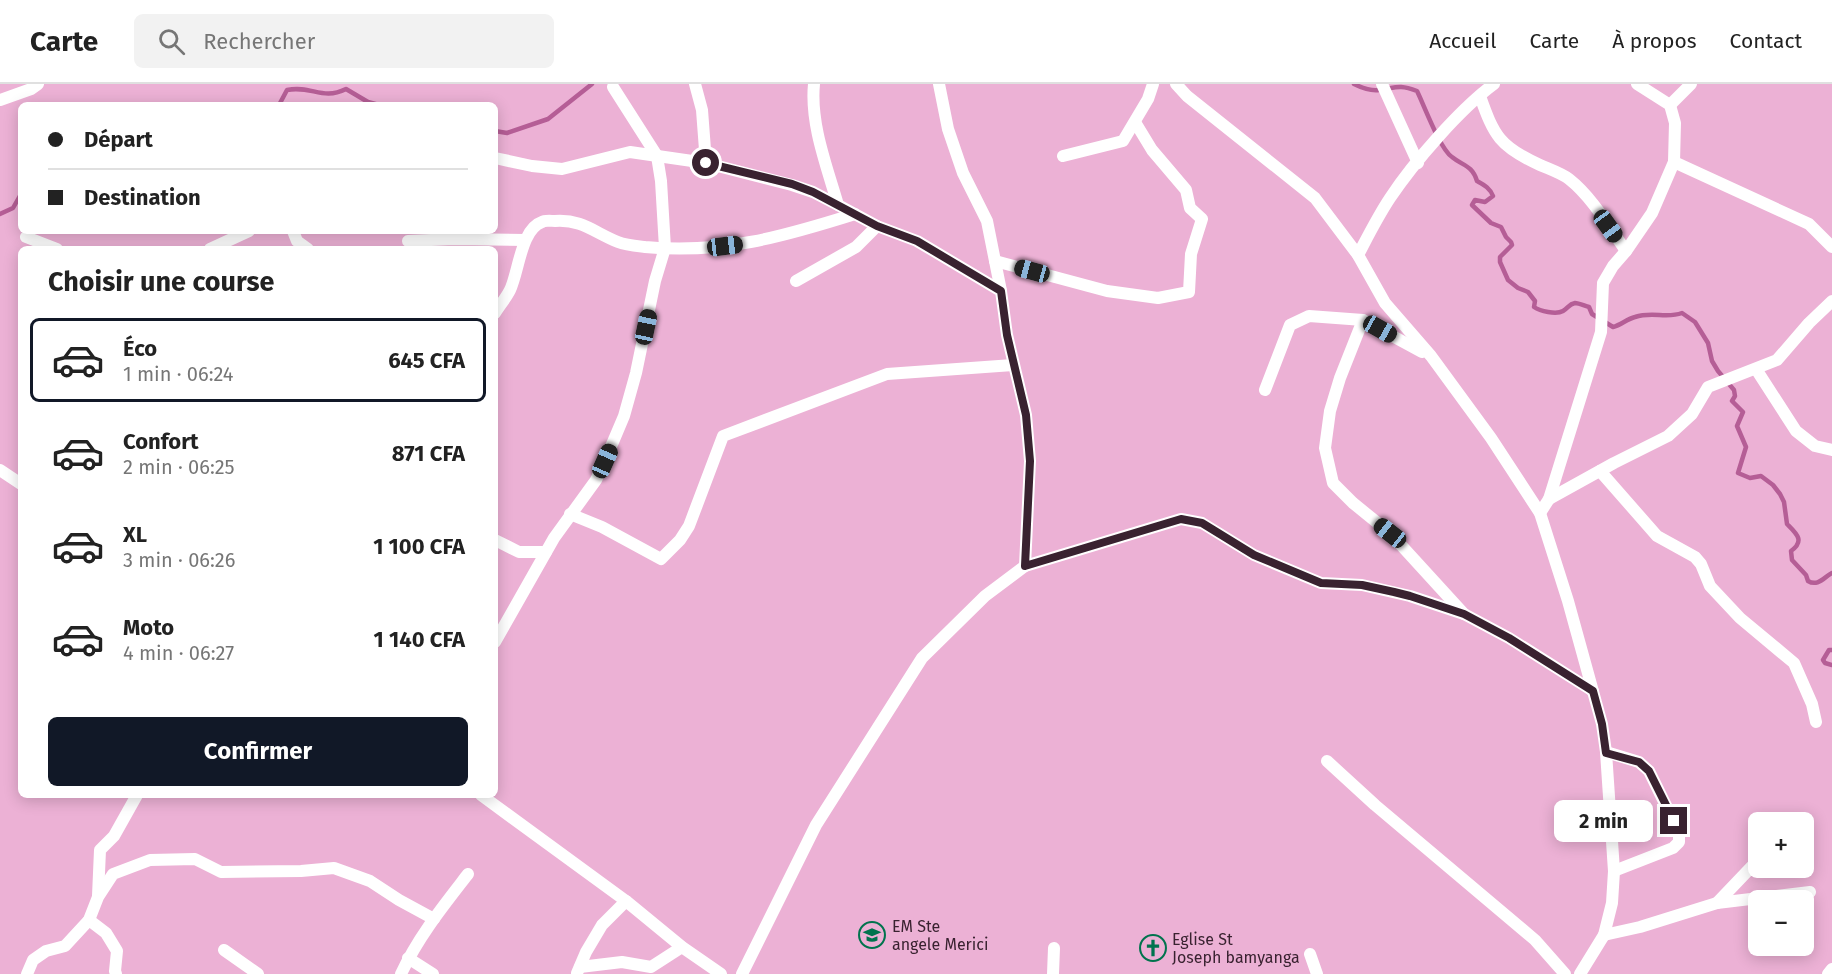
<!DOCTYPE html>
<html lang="fr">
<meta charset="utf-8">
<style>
:root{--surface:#fff;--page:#f2f2f2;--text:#222;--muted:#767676;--line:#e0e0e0;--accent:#111827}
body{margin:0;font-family:"Fira Sans",sans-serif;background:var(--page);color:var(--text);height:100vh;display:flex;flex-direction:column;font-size:22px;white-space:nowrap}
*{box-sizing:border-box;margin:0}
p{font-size:20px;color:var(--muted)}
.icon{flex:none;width:33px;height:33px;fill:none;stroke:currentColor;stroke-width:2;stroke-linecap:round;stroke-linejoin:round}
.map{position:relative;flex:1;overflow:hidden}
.sheet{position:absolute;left:18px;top:162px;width:480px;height:552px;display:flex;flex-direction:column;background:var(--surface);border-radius:9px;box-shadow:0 3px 15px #0003}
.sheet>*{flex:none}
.guide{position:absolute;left:18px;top:18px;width:480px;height:132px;border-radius:9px;box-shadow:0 3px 15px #0003;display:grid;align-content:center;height:132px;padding:0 30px;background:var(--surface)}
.tools{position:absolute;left:1748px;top:728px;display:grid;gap:12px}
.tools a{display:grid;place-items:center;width:66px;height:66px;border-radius:9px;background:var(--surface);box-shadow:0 3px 15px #0003;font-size:30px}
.end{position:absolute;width:27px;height:27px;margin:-14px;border:8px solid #392230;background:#fff;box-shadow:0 0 0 3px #fff}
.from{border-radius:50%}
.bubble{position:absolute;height:42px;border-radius:9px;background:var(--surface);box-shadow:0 3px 15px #0003;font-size:20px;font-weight:700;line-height:42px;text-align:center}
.car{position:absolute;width:18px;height:36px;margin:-18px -9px;border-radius:8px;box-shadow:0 0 4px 2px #0007;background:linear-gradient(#222 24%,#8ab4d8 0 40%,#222 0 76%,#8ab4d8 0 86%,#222 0)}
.guide b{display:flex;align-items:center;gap:21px;height:57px;font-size:22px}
.guide b+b{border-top:2px solid var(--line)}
.guide i{width:15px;height:15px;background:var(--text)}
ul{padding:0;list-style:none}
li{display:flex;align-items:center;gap:18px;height:84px;margin:0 12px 9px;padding:0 18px;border:3px solid transparent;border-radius:9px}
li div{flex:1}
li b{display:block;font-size:22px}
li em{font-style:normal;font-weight:700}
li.current{border-color:var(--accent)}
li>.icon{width:54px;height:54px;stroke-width:1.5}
h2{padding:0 30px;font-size:27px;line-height:72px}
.primary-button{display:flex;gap:12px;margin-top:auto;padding:12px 30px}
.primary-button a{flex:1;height:69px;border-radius:9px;background:var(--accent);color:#fff;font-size:24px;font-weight:700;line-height:69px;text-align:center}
header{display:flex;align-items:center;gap:36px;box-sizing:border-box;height:84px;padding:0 30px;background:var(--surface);border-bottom:2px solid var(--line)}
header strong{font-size:28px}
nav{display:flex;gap:33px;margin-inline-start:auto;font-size:21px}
.search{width:420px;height:54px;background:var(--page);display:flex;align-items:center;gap:15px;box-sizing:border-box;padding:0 21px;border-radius:9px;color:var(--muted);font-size:22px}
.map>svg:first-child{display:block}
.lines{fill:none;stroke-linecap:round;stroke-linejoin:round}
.stream{stroke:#b55e96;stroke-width:4.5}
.street{stroke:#fff;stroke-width:12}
.route{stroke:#392230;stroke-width:8}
.labels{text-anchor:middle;stroke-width:6;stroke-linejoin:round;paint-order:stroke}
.poi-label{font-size:16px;fill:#392230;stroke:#ecb1d5;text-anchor:start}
</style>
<header>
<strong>Carte</strong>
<div class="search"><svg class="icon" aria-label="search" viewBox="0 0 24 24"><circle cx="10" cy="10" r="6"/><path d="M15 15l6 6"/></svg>Rechercher</div>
<nav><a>Accueil</a><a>Carte</a><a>À propos</a><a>Contact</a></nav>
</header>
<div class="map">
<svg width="1832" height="890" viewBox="0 0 1832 890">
<rect width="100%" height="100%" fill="#ecb1d5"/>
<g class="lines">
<g class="stream">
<path d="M 1354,0 C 1362,4 1370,7 1379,6 C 1396,4 1398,0 1417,7 C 1424,21 1440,65 1452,73 C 1463,82 1472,81 1477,97 C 1484,101 1490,104 1493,112 L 1485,118 L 1475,116 L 1472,121 L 1491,139 L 1501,143 L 1506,153 L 1511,158 L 1512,161 L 1500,173 L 1500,178 L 1508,196 L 1518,204 L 1528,208 L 1535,217 L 1534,223 C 1540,227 1556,231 1563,227 C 1568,224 1569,220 1575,219 C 1579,219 1585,222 1589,223 L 1592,230 L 1613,243 C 1621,241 1627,235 1635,233 C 1653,227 1666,235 1682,229 L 1695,238 L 1708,259 L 1712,277 L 1718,287 L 1734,306 L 1735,312 L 1732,317 L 1743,328 L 1737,342 L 1746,363 L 1738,389 L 1750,394 L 1761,392 L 1773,401 L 1780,410 L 1784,418 L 1787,440 C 1797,450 1805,457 1791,467 L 1792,476 L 1806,491 L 1808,497 C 1818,503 1824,493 1832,489"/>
<path d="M 279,21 L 287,6 C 312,1 322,17 346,5 L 368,18 L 379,21"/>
<path d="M 495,47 L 507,49 L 548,35 L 592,0"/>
<path d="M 0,130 L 13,124 L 21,110"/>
<path d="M 1832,566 L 1829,566 L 1823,576 L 1825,579 L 1832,581"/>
</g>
<g class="street">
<path d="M 695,0 L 702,26 L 706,79"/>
<path d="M 814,0 C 810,40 827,83 838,121 L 877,142 L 917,157 L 1001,207 L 1007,251 L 1026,331 L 1030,377 L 1025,482"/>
<path d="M 939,0 L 948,45 L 963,89 L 987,137 L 1001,207"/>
<path d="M 1176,0 L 1187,12 L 1315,114 L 1358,171 L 1385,219 L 1431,272 L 1491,354 L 1540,429 L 1568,517 L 1602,640 L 1606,668 L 1614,787 L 1612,819 L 1604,851 L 1580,890"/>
<path d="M 1382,0 L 1418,79"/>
<path d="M 1480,12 C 1494,52 1500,63 1540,81 C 1549,85 1561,89 1569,95 C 1592,113 1609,143 1626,167"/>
<path d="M 0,16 L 31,5 L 38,0"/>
<path d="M 1670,21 L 1691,0"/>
<path d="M 1063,72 L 1123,57 L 1148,15 L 1153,0"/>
<path d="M 495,74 L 532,82 L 562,85 L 630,68 L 706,79 L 792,101 L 813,108 L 838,121"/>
<path d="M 1674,78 L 1809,140 L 1832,163"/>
<path d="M 293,147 L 297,157 L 308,165"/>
<path d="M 26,153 L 57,165"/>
<path d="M 408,157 L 454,155 L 525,156"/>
<path d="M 210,165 L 249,147"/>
<path d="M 1358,171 C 1368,152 1378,132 1390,114 C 1414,78 1460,25 1494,0"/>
<path d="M 995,177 L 1107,207 L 1158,214 L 1189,208 L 1191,170 L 1202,135 L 1190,124 L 1186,106 L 1152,66 L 1135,38"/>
<path d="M 796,197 L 856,163 L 877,142"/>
<path d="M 495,229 C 500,221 506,214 510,206 C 519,187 521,145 542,138 C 545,136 551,137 555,137 C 582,135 595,149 618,158 C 626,161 637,162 645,163 C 723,170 782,153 855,130"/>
<path d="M 1363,236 L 1340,294 L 1330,327 L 1325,364 L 1333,399 L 1353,419 L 1390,449 L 1464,530"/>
<path d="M 1756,285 L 1796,347 L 1815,362 L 1832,366"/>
<path d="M 1265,306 L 1290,241 L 1309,232 L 1363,236 L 1422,268"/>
<path d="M 0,386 L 21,400"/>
<path d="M 1600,387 L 1657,452 L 1695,473 L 1701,480 L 1710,502 L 1740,534 L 1794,579 L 1812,620 L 1816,638"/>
<path d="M 1549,415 L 1614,379 L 1668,352 L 1692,330 L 1708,303 L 1777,276 L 1809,239 L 1832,217"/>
<path d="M 1540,429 L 1549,415 L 1601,248 L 1603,199 L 1613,182 L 1626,167 L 1652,129 L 1674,78 L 1675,39 L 1670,21 L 1637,0"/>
<path d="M 570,430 L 602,443 L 661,475 L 680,456 L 689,442 L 723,352 L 887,290 L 1013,281"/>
<path d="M 495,456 L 519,468 L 546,468"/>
<path d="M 495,558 L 554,454 L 596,396 L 613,358 L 624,332 L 636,289 L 655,197 L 665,164 L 661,97 L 657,72 L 613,3"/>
<path d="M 1606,668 L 1639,678 L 1649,687 L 1679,748 L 1679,758 L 1673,764 L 1614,787"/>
<path d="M 1327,677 L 1375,721 L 1535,856 L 1565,890"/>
<path d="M 481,711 L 626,817 L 682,863 L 721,890"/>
<path d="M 98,812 L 100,766 L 114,752 L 137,711"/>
<path d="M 1717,819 L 1758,776"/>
<path d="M 89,836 L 106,849 L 117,867 L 115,887 L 116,890"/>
<path d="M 1604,851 L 1640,843 L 1717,819 L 1810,808"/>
<path d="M 224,866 L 258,890"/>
<path d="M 1310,870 L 1317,890"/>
<path d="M 408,874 L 433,890"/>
<path d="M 580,883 L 622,878 L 651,883 L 682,863"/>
<path d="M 577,889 L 586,868 L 602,841 L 626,817"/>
<path d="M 27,890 L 33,876 L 46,867 L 65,862 L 89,836 L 98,813 L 113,790 L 150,776 L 195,775 L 221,788 L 301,787 L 334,784 L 370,797 L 399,816 L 434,835"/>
<path d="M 401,890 C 418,853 444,821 468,790"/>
<path d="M 742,890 L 816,741 L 922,574 L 985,512 L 1025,482 L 1181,435 L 1202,439 L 1254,471 L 1321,499 L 1362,501 L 1410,512 L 1464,530 L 1509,554 L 1593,607"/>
<path d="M 1053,890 L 1054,864"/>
<path d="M 1828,890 L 1832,885"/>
</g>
</g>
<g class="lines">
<path class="route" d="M 706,79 L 792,100 L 813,108 L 877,142 L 917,157 L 1001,207 L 1007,251 L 1026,331 L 1030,377 L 1025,482 L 1181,435 L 1202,439 L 1254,471 L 1321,499 L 1362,501 L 1394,508 L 1410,512 L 1464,530 L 1509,554 L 1593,607 L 1602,640 L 1606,669 L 1639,678 L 1649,687 L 1674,737"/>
</g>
<defs>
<symbol id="school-ring" viewBox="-11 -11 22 22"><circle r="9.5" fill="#ecb1d5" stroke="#00734d" stroke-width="1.5"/><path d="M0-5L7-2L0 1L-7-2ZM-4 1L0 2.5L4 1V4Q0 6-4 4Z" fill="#00734d"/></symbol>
<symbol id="church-ring" viewBox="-11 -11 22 22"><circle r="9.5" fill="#ecb1d5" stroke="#00734d" stroke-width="1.5"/><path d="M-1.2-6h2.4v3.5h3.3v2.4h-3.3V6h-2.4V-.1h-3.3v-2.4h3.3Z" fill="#00734d"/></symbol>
</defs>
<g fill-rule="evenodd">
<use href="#school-ring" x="857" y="836" width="30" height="30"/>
<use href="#church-ring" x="1138" y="849" width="30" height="30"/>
</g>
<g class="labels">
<g class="poi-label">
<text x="892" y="848">EM Ste<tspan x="892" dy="18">angele Merici</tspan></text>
<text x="1172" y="861">Eglise St<tspan x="1172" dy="18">Joseph bamyanga</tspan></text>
</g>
</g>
</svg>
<div class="tools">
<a>+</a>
<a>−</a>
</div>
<i class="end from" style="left:706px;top:79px"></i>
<i class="end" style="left:1674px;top:737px"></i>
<div class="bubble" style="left:1554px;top:716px;width:99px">2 min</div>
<i class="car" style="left:1608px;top:142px;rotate:144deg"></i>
<i class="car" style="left:725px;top:162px;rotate:83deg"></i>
<i class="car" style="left:1032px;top:187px;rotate:285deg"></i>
<i class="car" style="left:646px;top:243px;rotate:12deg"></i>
<i class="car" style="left:1380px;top:245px;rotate:119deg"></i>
<i class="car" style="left:605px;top:377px;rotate:24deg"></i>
<i class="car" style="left:1390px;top:449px;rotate:308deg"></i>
<div class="guide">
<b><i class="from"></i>Départ</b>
<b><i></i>Destination</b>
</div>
<section class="sheet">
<h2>Choisir une course</h2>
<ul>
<li class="current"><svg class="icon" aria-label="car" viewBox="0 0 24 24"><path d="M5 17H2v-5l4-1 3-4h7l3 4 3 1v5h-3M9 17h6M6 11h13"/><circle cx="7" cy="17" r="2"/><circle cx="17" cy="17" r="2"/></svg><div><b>Éco</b><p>1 min · 06:24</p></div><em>645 CFA</em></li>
<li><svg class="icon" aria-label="car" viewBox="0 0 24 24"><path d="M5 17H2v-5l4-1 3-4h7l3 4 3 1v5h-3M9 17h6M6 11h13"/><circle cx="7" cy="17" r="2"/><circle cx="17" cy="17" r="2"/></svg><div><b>Confort</b><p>2 min · 06:25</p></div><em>871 CFA</em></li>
<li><svg class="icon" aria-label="car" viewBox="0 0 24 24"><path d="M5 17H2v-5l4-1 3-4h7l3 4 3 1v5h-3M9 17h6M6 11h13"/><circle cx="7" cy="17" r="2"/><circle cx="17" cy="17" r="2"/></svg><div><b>XL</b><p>3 min · 06:26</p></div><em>1 100 CFA</em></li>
<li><svg class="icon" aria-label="car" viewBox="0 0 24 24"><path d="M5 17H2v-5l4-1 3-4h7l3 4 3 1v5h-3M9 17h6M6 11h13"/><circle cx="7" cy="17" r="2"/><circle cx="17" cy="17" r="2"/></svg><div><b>Moto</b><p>4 min · 06:27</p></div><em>1 140 CFA</em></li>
</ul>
<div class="primary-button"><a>Confirmer</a></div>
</section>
</div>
